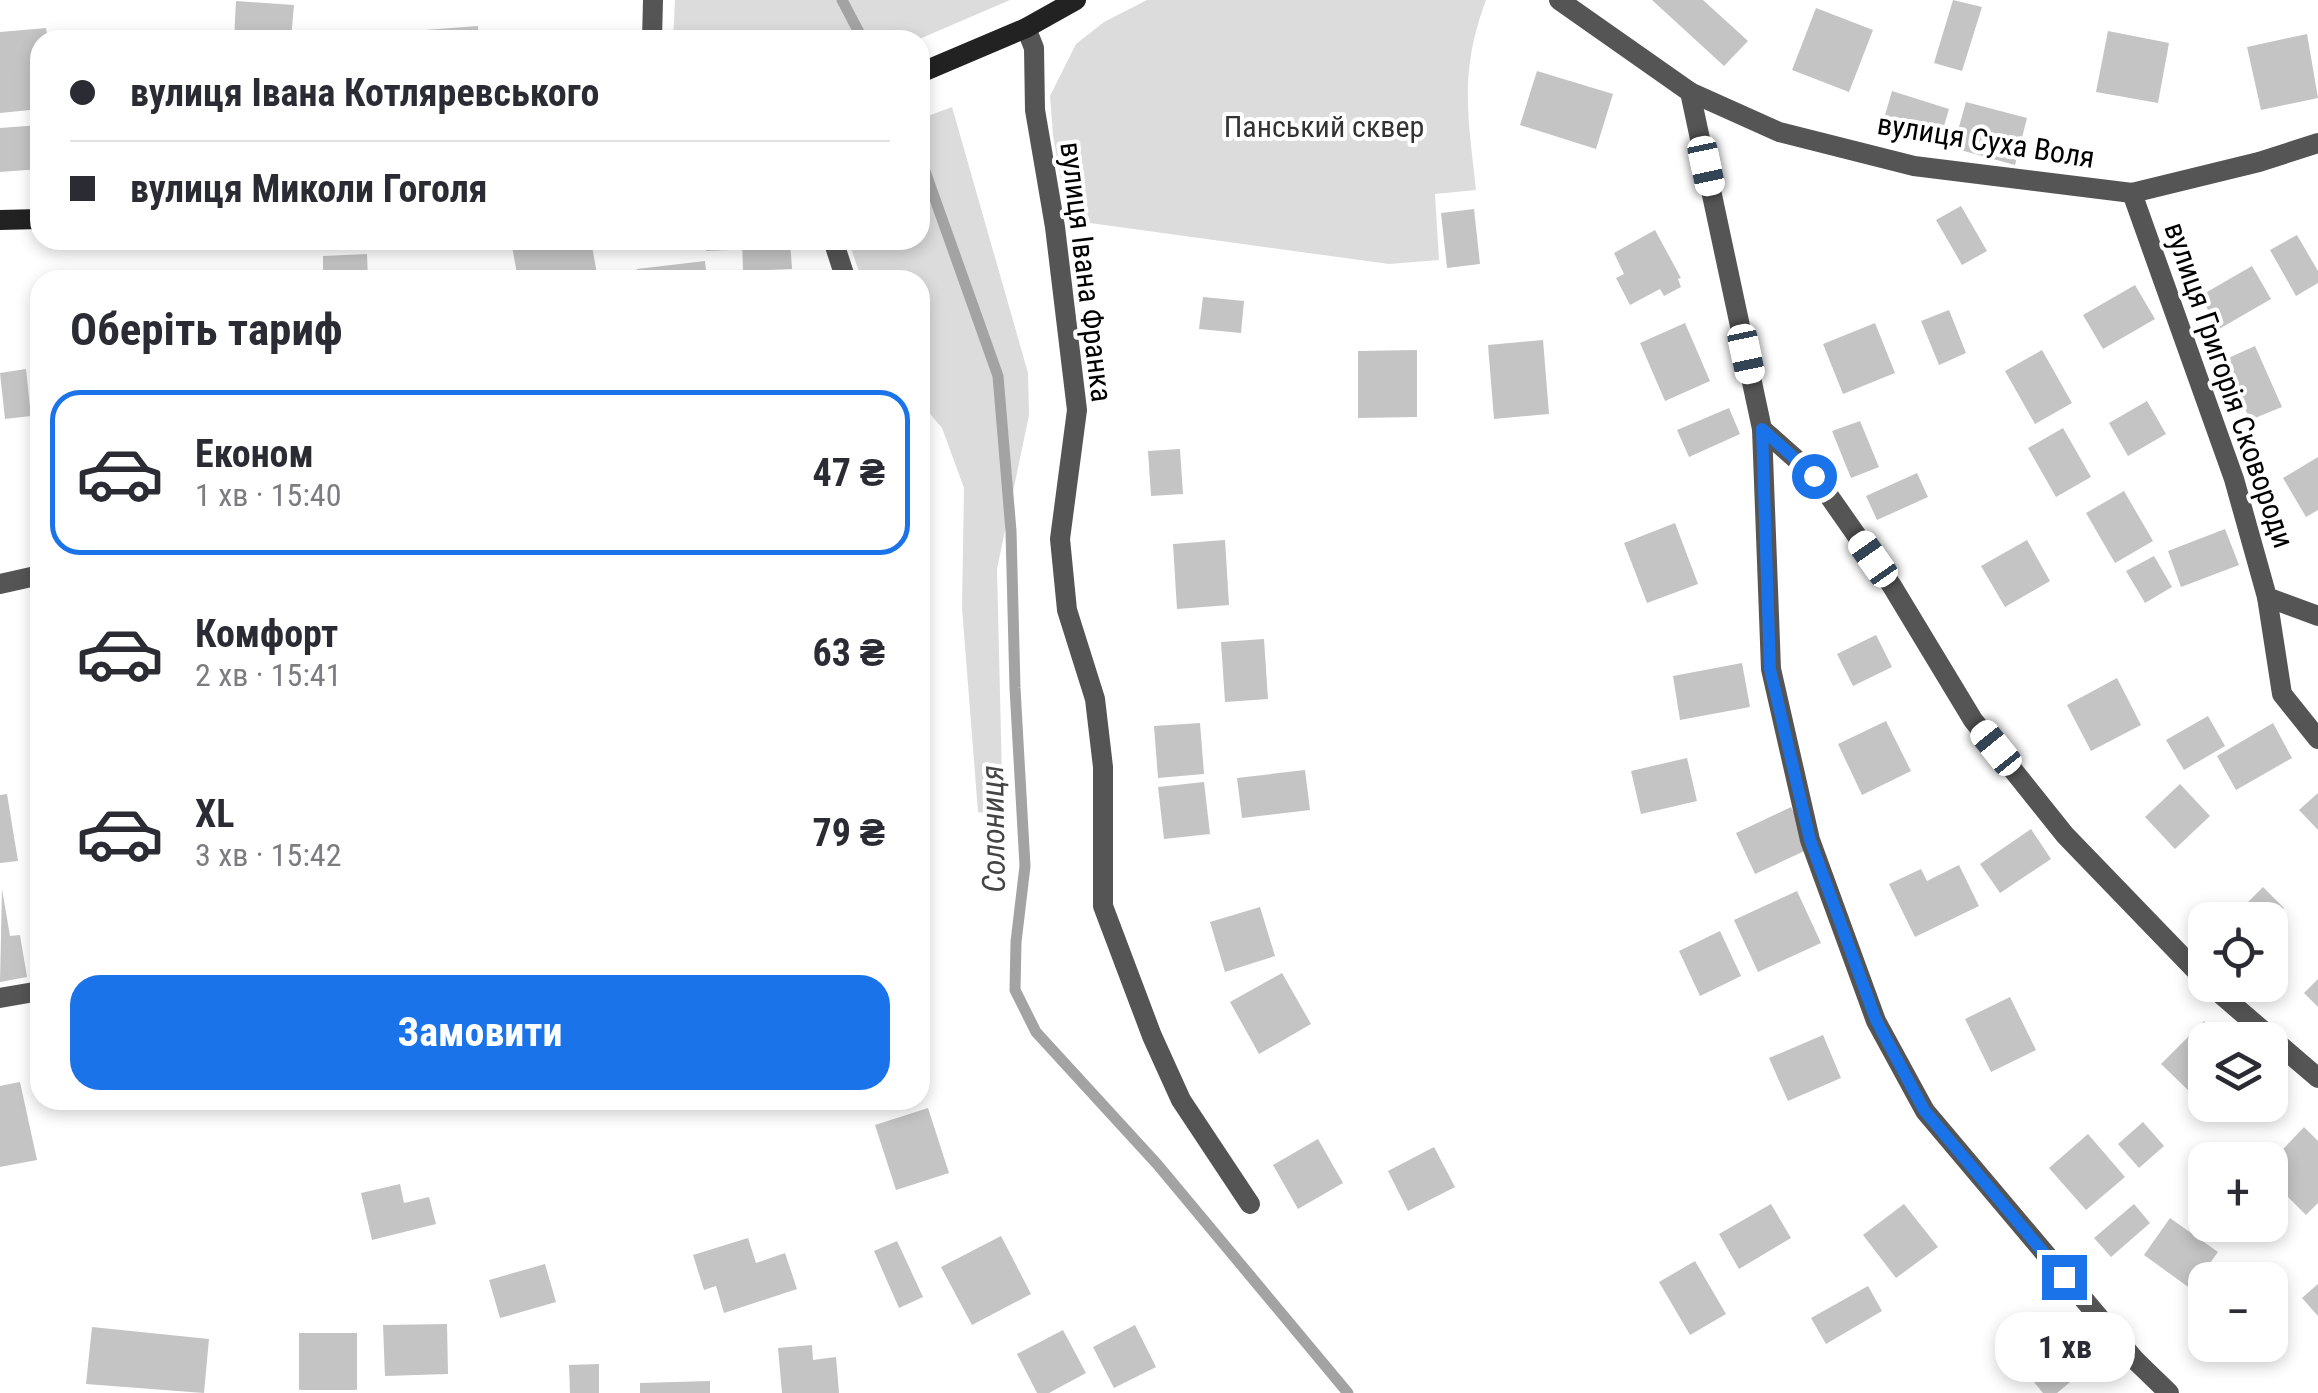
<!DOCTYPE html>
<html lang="uk">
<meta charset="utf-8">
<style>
:root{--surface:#fff;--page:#f2f2f3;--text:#2b2b33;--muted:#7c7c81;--line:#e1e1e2;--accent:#1a73e8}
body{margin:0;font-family:"Roboto Condensed",sans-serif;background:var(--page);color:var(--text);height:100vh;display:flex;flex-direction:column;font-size:38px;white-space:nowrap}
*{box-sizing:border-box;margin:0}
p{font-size:32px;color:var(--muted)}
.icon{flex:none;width:55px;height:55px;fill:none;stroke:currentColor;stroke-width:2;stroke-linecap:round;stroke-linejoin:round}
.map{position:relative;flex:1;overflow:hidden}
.details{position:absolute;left:30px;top:270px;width:900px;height:840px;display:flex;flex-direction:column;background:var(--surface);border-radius:30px;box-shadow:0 5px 15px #0003}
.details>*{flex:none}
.hud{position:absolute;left:30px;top:30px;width:900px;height:220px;border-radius:30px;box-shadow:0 5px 15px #0003;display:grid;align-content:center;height:220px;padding:0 40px;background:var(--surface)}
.fabs{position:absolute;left:2188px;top:902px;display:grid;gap:20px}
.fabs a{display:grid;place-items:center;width:100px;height:100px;border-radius:20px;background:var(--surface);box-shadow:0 5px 15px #0003;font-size:50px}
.end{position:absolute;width:45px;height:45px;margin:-22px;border:12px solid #1a73e8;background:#fff;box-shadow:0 0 0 5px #fff}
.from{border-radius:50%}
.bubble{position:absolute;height:70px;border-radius:30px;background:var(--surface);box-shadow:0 5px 15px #0003;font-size:32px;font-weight:700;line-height:70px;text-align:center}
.car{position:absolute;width:30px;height:60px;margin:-30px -15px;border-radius:12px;box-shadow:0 0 8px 2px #0007;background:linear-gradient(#fff 24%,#345 0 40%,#fff 0 76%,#345 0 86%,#fff 0)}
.hud b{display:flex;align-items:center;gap:35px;height:95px;font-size:38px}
.hud b+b{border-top:2px solid var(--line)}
.hud i{width:25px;height:25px;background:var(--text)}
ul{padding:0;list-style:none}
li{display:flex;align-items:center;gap:30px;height:165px;margin:0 20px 15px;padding:0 20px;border:5px solid transparent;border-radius:30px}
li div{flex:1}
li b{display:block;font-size:38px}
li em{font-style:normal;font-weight:700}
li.current{border-color:var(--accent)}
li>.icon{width:90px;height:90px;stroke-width:1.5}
h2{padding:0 40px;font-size:45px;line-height:120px}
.primary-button{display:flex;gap:20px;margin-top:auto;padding:20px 40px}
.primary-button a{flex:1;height:115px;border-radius:30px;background:var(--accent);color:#fff;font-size:40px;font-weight:700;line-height:115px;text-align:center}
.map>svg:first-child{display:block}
.green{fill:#dcdcdc}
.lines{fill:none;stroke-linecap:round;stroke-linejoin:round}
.stream{stroke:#a3a3a3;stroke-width:11}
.building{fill:#c4c4c4}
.street{stroke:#555;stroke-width:20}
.secondary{stroke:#222;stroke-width:20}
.route{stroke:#1a73e8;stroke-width:12}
.labels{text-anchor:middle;stroke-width:8;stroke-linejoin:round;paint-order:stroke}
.park-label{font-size:30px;fill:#333;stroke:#fff}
.street-label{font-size:30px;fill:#000;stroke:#fff}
.water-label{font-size:32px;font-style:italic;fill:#444;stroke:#fff}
</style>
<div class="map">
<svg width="2318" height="1393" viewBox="0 0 2318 1393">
<rect width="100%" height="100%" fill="#fff"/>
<g class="green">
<path d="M 675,0 L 1010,0 L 917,40 L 673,40 Z"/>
<path d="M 1147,0 L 1486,0 C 1459,73 1468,115 1476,190 L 1435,194 L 1439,260 L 1389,264 L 1068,220 L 1053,135 L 1050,96 L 1076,44 L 1104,22 Z"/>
<path d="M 952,107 L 1028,373 L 1029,415 L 997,569 L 1003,818 L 978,812 L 962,608 L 964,488 L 942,428 L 920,402 L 920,280 L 862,280 L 848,240 L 920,240 L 920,119 Z"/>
</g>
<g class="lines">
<g class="stream">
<path d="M 842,0 L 863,40"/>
<path d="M 920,157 L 998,376 L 1011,531 L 1015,688 L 1025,866 L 1016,942 L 1015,990 L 1036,1032 L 1157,1164 L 1348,1393"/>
</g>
</g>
<g class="building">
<path d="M 1652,0 L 1703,0 L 1748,41 L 1724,66 Z"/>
<path d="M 1953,0 L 1982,7 L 1962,71 L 1934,63 Z"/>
<path d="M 236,1 L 294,5 L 291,40 L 234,40 Z"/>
<path d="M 1816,8 L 1873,30 L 1849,92 L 1792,70 Z"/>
<path d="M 478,26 L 479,40 L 412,40 L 411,31 Z"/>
<path d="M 46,28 L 48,40 L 40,40 L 40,109 L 0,113 L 0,32 Z"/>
<path d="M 2108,31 L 2169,43 L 2158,103 L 2096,92 Z"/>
<path d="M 2307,34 L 2318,98 L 2261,110 L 2247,47 Z"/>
<path d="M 1537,71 L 1613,94 L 1596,149 L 1520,125 Z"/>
<path d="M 1892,91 L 1949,109 L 1938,146 L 1881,129 Z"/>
<path d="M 1966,102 L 2027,118 L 2015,165 L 1953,148 Z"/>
<path d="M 40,125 L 40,169 L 0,172 L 0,128 Z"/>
<path d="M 1961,206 L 1987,251 L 1962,265 L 1936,220 Z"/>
<path d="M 1474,209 L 1480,264 L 1447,268 L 1441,213 Z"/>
<path d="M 1655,230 L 1681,278 L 1678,279 L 1681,287 L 1664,296 L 1660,289 L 1630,305 L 1616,278 L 1624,274 L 1614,253 Z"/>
<path d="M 2297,235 L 2318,271 L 2318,283 L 2296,296 L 2270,250 Z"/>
<path d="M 511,240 L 536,240 L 537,246 L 554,243 L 554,240 L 591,240 L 598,280 L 518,280 Z"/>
<path d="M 705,240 L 728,240 L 729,250 L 706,251 Z"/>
<path d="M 742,240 L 790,240 L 792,269 L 743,271 Z"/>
<path d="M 367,254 L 368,280 L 323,280 L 323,256 Z"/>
<path d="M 705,261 L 707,280 L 638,280 L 637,269 Z"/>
<path d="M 2252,266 L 2271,299 L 2219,329 L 2200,296 Z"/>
<path d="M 2135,285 L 2155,319 L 2103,349 L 2083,315 Z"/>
<path d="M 1203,297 L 1244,301 L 1241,333 L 1199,329 Z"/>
<path d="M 1949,310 L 1966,353 L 1939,365 L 1921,321 Z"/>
<path d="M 1685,323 L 1710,381 L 1665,401 L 1640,343 Z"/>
<path d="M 1875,323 L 1895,373 L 1843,394 L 1823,344 Z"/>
<path d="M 1543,340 L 1549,414 L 1494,419 L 1488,345 Z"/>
<path d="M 2255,346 L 2282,407 L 2250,420 L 2224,360 Z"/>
<path d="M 1417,350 L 1417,417 L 1358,418 L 1358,351 Z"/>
<path d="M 2042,350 L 2072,403 L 2035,424 L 2005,371 Z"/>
<path d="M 26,369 L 31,416 L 5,419 L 0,373 Z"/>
<path d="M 2147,401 L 2166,434 L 2128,456 L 2109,423 Z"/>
<path d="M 1729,408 L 1740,434 L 1689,457 L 1677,430 Z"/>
<path d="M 1860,421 L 1879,467 L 1851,478 L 1832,431 Z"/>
<path d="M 2063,428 L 2091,477 L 2056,497 L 2028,448 Z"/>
<path d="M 1180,449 L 1183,494 L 1151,496 L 1148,451 Z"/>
<path d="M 2318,457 L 2318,510 L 2306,517 L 2283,478 Z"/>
<path d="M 1917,473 L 1928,497 L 1877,520 L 1866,496 Z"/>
<path d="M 2124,491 L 2153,541 L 2115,563 L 2086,513 Z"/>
<path d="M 1675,523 L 1698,584 L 1647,603 L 1624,543 Z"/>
<path d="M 2225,529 L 2239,565 L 2181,587 L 2168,551 Z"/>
<path d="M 1225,540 L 1229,605 L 1177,609 L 1173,544 Z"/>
<path d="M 2027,540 L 2050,581 L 2005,607 L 1981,566 Z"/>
<path d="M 2154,556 L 2172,587 L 2145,603 L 2126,571 Z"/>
<path d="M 1876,635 L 1892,667 L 1853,686 L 1837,654 Z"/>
<path d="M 1264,639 L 1268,699 L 1225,702 L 1221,642 Z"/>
<path d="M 1742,663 L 1750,707 L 1680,720 L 1673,676 Z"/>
<path d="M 2117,678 L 2141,725 L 2091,751 L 2067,705 Z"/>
<path d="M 2208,716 L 2225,746 L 2184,770 L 2166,740 Z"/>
<path d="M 1886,721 L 1911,771 L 1862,795 L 1838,744 Z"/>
<path d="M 1200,723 L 1204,774 L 1158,778 L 1154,726 Z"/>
<path d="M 2273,723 L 2292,758 L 2236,790 L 2217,756 Z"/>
<path d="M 1687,758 L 1697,801 L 1641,814 L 1631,771 Z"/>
<path d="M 1305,770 L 1310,810 L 1242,818 L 1237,778 Z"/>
<path d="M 1204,782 L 1210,834 L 1164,839 L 1158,787 Z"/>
<path d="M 2180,784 L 2210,816 L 2175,849 L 2145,817 Z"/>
<path d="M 2318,793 L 2318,830 L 2299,810 Z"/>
<path d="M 7,794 L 18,861 L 0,863 L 0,795 Z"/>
<path d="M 1791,807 L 1811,848 L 1755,874 L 1736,833 Z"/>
<path d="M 2031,829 L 2051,859 L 2000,893 L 1980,864 Z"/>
<path d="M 1959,865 L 1979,906 L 1915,937 L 1889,884 L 1921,869 L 1927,881 Z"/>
<path d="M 2263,887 L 2284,908 L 2272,920 L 2230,920 Z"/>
<path d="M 2,889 L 10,936 L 20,935 L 27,977 L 0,982 Z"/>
<path d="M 1797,891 L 1821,943 L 1758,972 L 1734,920 Z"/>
<path d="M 1260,907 L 1275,956 L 1225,972 L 1210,922 Z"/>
<path d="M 1720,931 L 1741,976 L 1700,996 L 1679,951 Z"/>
<path d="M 1282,973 L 1311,1024 L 1259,1054 L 1230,1002 Z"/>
<path d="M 2318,979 L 2318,1007 L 2304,993 Z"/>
<path d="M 2010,997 L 2036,1050 L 1991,1072 L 1965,1019 Z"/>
<path d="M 2204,1021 L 2224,1040 L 2205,1040 L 2205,1074 L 2189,1091 L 2161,1064 Z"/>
<path d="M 1823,1035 L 1841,1078 L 1788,1101 L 1769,1058 Z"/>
<path d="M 20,1082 L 37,1160 L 0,1167 L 0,1086 Z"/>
<path d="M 928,1108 L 949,1173 L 896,1190 L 875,1125 Z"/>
<path d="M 2143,1122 L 2164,1146 L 2139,1168 L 2118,1144 Z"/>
<path d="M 2304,1127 L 2318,1141 L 2318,1203 L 2306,1215 L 2270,1179 L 2270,1163 Z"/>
<path d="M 2088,1134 L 2125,1177 L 2086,1210 L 2049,1168 Z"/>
<path d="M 1318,1139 L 1343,1183 L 1298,1209 L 1273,1165 Z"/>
<path d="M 1434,1147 L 1455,1187 L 1408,1211 L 1388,1171 Z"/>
<path d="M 400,1184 L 404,1203 L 429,1197 L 436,1224 L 372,1240 L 361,1193 Z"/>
<path d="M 1771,1204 L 1791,1238 L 1739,1269 L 1719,1234 Z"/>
<path d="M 1904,1204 L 1938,1247 L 1896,1278 L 1863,1235 Z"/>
<path d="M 2134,1204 L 2150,1223 L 2111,1257 L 2094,1238 Z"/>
<path d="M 2170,1218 L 2218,1252 L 2191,1289 L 2144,1255 Z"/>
<path d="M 1001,1236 L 1031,1294 L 972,1325 L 941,1267 Z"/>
<path d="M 748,1238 L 756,1263 L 785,1253 L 797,1289 L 724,1313 L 716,1286 L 704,1290 L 693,1255 Z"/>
<path d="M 897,1241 L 923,1297 L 899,1308 L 874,1251 Z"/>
<path d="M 1695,1261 L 1726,1314 L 1690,1335 L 1659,1282 Z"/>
<path d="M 545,1264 L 556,1302 L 500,1318 L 489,1280 Z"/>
<path d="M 2318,1284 L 2318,1316 L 2302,1298 Z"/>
<path d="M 1868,1286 L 1882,1311 L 1826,1344 L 1811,1318 Z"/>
<path d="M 447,1324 L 448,1374 L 385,1376 L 383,1325 Z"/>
<path d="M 1135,1325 L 1156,1367 L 1114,1388 L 1093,1347 Z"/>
<path d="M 2039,1325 L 2080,1374 L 2057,1393 L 2043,1393 L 2008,1351 Z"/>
<path d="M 92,1327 L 209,1339 L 204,1393 L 86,1384 Z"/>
<path d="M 1063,1330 L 1086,1373 L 1049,1393 L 1037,1393 L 1017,1354 Z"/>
<rect x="299" y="1333" width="58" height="57"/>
<path d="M 812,1345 L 813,1360 L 836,1357 L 839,1393 L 782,1393 L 778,1348 Z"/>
<path d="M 599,1364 L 599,1393 L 570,1393 L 569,1365 Z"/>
<path d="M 710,1381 L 710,1393 L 640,1393 L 640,1383 Z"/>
</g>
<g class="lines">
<g class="street">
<path d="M 1559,0 L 1690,92 L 1779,132 L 1914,166 L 2132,193 L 2259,162 L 2318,143"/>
<path d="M 1026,28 L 1034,48 L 1035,110 L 1055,227 L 1077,410 L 1060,539 L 1067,610 L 1095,699 L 1103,767 L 1103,906 L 1152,1036 L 1181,1100 L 1250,1204"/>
<path d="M 652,40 L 653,0"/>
<path d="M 1690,92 L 1762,429 L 1771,669 L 1810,840 L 1876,1021 L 1925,1111 L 2135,1360 L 2169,1393"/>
<path d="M 2132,193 L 2234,479 L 2267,597 L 2318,616"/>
<path d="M 833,240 L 846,280"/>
<path d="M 1762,429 L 1815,476 L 1892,586 L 1973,720 L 2065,835 L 2205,980"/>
<path d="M 0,584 L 40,575"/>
<path d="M 2267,597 L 2282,694 L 2318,739"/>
<path d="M 2210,985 L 2318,1078"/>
<path d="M 0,998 L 40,991"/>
</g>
<g class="secondary">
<path d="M 920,73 L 1026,28 L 1076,0"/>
<path d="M 0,220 L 40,219"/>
</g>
</g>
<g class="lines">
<path class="route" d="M 1814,476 L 1762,429 L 1770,669 L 1810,840 L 1876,1020 L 1924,1110 L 2064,1277"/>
</g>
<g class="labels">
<g class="park-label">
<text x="1324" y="137">Панський сквер</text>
</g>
<g class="street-label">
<text transform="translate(1986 141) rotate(9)" y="10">вулиця Суха Воля</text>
<text transform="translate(1086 272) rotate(83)" y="10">вулиця Івана Франка</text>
<text transform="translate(2229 385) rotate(71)" y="10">вулиця Григорія Сковороди</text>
</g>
<g class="water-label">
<text transform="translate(993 829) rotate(-91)" y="11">Солониця</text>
</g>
</g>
</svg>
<div class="fabs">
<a><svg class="icon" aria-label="locate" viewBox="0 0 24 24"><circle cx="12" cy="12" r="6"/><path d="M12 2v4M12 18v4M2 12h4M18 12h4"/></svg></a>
<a><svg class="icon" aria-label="layers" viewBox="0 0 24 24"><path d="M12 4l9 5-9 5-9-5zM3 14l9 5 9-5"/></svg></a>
<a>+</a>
<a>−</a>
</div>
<i class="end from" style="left:1814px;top:476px"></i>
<i class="end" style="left:2064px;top:1277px"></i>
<div class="bubble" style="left:1995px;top:1312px;width:140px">1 хв</div>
<i class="car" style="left:1706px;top:166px;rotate:168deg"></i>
<i class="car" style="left:1746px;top:354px;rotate:168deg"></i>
<i class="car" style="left:1873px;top:559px;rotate:325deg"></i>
<i class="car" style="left:1996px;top:748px;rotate:321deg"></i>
<div class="hud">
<b><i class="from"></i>вулиця Івана Котляревського</b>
<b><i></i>вулиця Миколи Гоголя</b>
</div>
<section class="details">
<h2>Оберіть тариф</h2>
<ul>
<li class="current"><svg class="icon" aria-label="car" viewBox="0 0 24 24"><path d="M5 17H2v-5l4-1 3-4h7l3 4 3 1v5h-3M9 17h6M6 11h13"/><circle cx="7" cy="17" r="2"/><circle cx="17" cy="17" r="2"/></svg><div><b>Економ</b><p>1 хв · 15:40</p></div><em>47 ₴</em></li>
<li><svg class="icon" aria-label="car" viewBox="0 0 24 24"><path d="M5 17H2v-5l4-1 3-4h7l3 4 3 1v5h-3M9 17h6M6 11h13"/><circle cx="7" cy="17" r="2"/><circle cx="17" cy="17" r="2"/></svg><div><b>Комфорт</b><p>2 хв · 15:41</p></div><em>63 ₴</em></li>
<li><svg class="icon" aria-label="car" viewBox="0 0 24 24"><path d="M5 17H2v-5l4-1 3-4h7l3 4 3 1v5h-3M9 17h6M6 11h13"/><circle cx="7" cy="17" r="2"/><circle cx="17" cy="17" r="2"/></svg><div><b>XL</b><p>3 хв · 15:42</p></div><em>79 ₴</em></li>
</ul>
<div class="primary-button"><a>Замовити</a></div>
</section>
</div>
